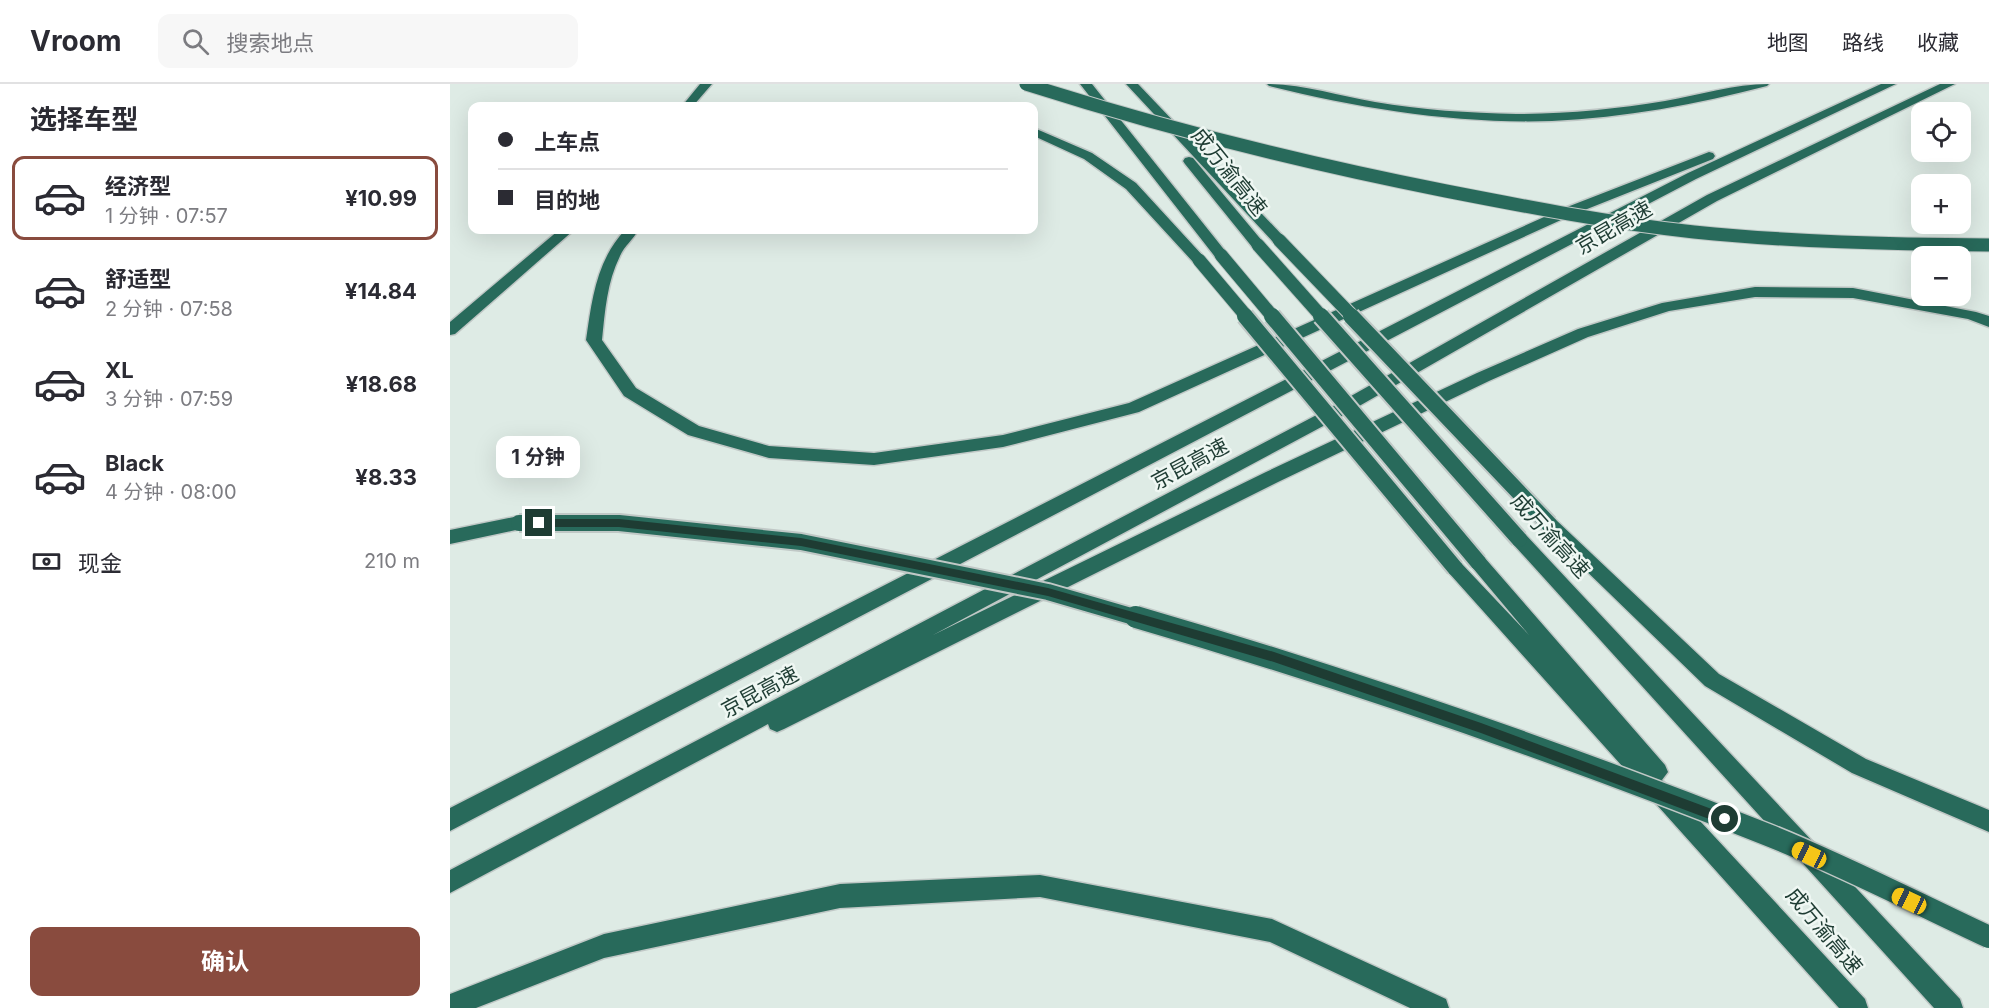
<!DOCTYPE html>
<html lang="zh">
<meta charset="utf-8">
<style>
:root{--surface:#fff;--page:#f7f7f7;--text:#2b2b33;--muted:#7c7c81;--line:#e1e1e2;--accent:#894b3e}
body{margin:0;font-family:Inter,"Noto Sans SC",sans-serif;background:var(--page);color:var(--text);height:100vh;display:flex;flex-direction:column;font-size:22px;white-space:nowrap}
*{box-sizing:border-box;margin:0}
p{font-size:20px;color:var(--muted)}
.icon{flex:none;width:33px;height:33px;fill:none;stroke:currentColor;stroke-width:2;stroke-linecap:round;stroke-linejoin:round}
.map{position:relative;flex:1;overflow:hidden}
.drawer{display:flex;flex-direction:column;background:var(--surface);width:450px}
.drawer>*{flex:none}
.top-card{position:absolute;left:18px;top:18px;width:570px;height:132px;border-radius:12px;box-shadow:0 6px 24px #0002;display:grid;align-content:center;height:132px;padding:0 30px;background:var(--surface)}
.fabs{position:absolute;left:1461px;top:18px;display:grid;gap:12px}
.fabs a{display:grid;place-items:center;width:60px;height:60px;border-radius:12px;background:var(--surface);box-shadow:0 6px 24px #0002;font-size:30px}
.end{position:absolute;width:27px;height:27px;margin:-14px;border:8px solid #1e3c33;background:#fff;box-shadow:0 0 0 3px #fff}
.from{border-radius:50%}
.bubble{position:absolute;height:42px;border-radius:12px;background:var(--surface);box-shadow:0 6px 24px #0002;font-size:20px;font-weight:700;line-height:42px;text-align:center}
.car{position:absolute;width:18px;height:36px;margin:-18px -9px;border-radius:8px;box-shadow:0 0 4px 2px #0007;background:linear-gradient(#f5c518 24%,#345 0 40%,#f5c518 0 76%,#345 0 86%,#f5c518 0)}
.top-card b{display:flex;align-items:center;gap:21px;height:57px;font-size:22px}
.top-card b+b{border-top:2px solid var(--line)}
.top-card i{width:15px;height:15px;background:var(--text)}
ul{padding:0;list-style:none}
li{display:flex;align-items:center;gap:18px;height:84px;margin:0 12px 9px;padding:0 18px;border:3px solid transparent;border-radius:12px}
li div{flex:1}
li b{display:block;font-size:22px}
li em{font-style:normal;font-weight:700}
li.active{border-color:var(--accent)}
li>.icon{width:54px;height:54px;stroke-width:1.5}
h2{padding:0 30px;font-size:27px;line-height:72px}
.pay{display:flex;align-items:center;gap:15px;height:66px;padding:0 30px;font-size:22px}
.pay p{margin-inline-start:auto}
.action{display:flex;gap:12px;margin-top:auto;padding:12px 30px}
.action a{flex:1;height:69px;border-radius:12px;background:var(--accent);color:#fff;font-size:24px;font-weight:700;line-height:69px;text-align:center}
header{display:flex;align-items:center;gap:36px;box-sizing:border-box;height:84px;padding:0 30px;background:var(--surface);border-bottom:2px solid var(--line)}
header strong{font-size:28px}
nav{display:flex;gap:33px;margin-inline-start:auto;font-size:21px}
.search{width:420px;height:54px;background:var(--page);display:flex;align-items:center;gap:15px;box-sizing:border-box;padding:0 21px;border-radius:12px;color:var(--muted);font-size:22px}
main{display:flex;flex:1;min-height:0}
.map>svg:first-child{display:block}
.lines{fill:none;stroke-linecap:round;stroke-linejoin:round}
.highway-casing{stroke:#c0c8c6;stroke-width:3}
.highway{fill:#286a5b;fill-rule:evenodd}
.highway-bridge-far2-casing{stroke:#c0c8c6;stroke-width:15;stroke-linecap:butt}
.highway-bridge-far1-casing{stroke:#c0c8c6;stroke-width:20;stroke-linecap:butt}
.highway-bridge-casing{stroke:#c0c8c6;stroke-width:25;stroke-linecap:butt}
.highway-bridge-far2{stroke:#286a5b;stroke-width:13}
.highway-bridge-far1{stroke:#286a5b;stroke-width:16}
.highway-bridge{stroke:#286a5b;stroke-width:22}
.route{fill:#1e3c33}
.labels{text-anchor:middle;stroke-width:5;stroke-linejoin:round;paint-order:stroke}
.street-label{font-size:21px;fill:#1e3c33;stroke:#eff7f3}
</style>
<header>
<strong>Vroom</strong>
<div class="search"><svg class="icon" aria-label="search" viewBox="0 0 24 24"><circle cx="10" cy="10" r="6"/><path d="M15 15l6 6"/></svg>搜索地点</div>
<nav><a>地图</a><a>路线</a><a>收藏</a></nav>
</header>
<main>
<section class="drawer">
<h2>选择车型</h2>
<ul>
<li class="active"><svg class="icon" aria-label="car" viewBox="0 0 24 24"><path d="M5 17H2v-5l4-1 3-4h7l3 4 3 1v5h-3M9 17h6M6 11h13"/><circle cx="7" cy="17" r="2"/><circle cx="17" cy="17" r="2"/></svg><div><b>经济型</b><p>1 分钟 · 07:57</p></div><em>¥10.99</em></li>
<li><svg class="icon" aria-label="car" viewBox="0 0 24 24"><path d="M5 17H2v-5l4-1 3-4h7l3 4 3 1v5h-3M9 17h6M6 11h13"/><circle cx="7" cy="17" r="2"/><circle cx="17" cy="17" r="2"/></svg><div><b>舒适型</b><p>2 分钟 · 07:58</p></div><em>¥14.84</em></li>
<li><svg class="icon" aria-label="car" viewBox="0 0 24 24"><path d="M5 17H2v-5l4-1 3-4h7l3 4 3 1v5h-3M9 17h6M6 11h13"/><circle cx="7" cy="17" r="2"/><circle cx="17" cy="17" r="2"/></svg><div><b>XL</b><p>3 分钟 · 07:59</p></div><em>¥18.68</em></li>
<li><svg class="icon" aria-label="car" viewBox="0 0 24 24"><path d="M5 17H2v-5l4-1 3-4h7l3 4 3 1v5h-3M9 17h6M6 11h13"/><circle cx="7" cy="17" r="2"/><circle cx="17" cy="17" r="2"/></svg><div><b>Black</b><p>4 分钟 · 08:00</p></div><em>¥8.33</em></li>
</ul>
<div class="pay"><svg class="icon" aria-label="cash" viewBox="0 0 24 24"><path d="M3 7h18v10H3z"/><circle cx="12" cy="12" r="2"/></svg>现金<p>210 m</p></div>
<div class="action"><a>确认</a></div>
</section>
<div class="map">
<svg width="1539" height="924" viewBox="0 0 1539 924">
<rect width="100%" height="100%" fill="#deebe5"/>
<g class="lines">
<defs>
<g id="highway">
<path d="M 250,0 L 262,0 L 243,22 L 232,22 Z"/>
<path d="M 630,0 L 642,0 L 776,168 L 778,171 L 776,174 L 766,174 Z"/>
<path d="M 676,0 L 688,0 L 834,153 L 836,156 L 834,159 L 824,159 Z"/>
<path d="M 817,0 C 853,0 889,12 925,18 C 971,26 1019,29 1066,30 C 1116,30 1166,25 1215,17 C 1250,11 1284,0 1319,0 L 1317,2 C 1247,20 1174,34 1102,37 C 1006,40 912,25 819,2 Z"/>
<path d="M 1431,0 L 1446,0 L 1246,95 L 0,747 L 0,724 L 1238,89 Z"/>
<path d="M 1490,0 L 1505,0 L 1267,117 L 890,333 L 483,551 L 816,388 L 1027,289 L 1128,245 L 1212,219 L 1305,203 L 1403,204 L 1526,228 L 1539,232 L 1539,243 L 1518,235 L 1403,214 L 1305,213 L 1219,227 L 1138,253 L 1039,297 L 828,398 L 334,645 L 327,648 L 320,645 L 318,640 L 0,809 L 0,786 L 878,325 L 1257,111 Z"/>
<path d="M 584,44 L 642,69 L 686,99 L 754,173 L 756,176 L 754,179 L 744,179 L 676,105 L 634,75 L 584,52 Z"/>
<path d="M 1259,68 L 1263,69 L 1265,72 L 1263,75 L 1122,131 L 689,328 L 553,363 L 424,381 L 319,374 L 238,351 L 174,312 L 136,256 C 142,216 146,177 175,146 L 188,146 C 184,155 174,162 170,172 C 157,198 155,227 152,256 L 186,304 L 249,342 L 319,362 L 424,369 L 553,351 L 679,319 L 1112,125 Z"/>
<path d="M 739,73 L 743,74 L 813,158 L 815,161 L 813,164 L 803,164 L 735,80 L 733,77 L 735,74 Z"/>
<path d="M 109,146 L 124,146 L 5,250 L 0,251 L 0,238 Z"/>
<path d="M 69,432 L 75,434 L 78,439 L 75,444 L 0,460 L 0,446 Z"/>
<path d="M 1099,433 L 1105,435 L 1269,590 L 1416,675 L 1539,726 L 1539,748 L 1402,689 L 1255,602 L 1093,445 L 1090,440 L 1093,435 Z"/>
<path d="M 1069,448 L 1075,450 L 1510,915 L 1513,924 L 1484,924 L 1063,460 L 1060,455 L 1063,450 Z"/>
<path d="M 1028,470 L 1034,473 L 1215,681 L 1218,688 L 1212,696 L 1415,915 L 1418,924 L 1389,924 L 999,489 L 996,484 L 999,479 L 1005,476 L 1011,479 L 1079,551 L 1022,483 L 1019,478 L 1022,473 Z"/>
<path d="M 590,791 L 822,835 L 996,915 L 999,924 L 960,924 L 820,858 L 590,813 L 390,824 L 154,874 L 26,924 L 0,924 L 0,910 L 154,850 L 390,800 Z"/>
</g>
</defs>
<use href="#highway" class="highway-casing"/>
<use href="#highway" class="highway"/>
<defs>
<g id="highway-bridge-far2">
<path d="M 576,0 C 714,44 854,79 996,107 C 1078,123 1160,139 1244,148 C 1342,158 1440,160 1539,161"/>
<path d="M 829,156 L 903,233"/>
<path d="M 808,161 L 872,233"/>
<path d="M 771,171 L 823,233"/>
<path d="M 749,176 L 797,233"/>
</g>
<g id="highway-bridge-far1">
<path d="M 795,232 L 1005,484"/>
<path d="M 822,232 L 1028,478"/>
<path d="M 871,232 L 1069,455"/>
<path d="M 901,232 L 1099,440"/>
<path d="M 69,439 L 169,439 L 351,458 L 598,508 L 691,535"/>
</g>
<path id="highway-bridge" d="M 686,533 C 899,595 1112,669 1318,751 C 1393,781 1466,819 1539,853"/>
</defs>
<use href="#highway-bridge-far2" class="highway-bridge-far2-casing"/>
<use href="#highway-bridge-far1" class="highway-bridge-far1-casing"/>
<use href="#highway-bridge" class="highway-bridge-casing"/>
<use href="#highway-bridge-far2" class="highway-bridge-far2"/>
<use href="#highway-bridge-far1" class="highway-bridge-far1"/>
<use href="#highway-bridge" class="highway-bridge"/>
</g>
<path class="route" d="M 89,435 L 169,435 L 351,454 L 598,504 L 824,568 L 1031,639 L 1275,730 L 1281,735 L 1275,741 L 1031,649 L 824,578 L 598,512 L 351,462 L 169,443 L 89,443 L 84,439 Z"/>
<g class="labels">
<g class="street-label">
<text transform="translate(779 88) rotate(51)" y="7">成万渝高速</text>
<text transform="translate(1164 144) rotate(-30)" y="7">京昆高速</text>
<text transform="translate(740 380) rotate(-28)" y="7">京昆高速</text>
<text transform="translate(1100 452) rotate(48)" y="7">成万渝高速</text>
<text transform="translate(310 608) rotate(-28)" y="7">京昆高速</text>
<text transform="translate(1374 847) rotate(50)" y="7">成万渝高速</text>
</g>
</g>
</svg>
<div class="fabs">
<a><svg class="icon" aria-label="locate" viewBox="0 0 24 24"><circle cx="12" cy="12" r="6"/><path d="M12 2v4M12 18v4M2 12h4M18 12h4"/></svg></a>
<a>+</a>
<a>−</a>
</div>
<i class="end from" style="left:1275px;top:735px"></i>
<i class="end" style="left:89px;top:439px"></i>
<div class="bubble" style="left:46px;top:352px;width:84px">1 分钟</div>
<i class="car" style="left:1359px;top:771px;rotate:295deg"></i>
<i class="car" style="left:1459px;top:817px;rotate:295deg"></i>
<div class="top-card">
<b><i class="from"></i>上车点</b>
<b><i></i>目的地</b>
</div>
</div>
</main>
